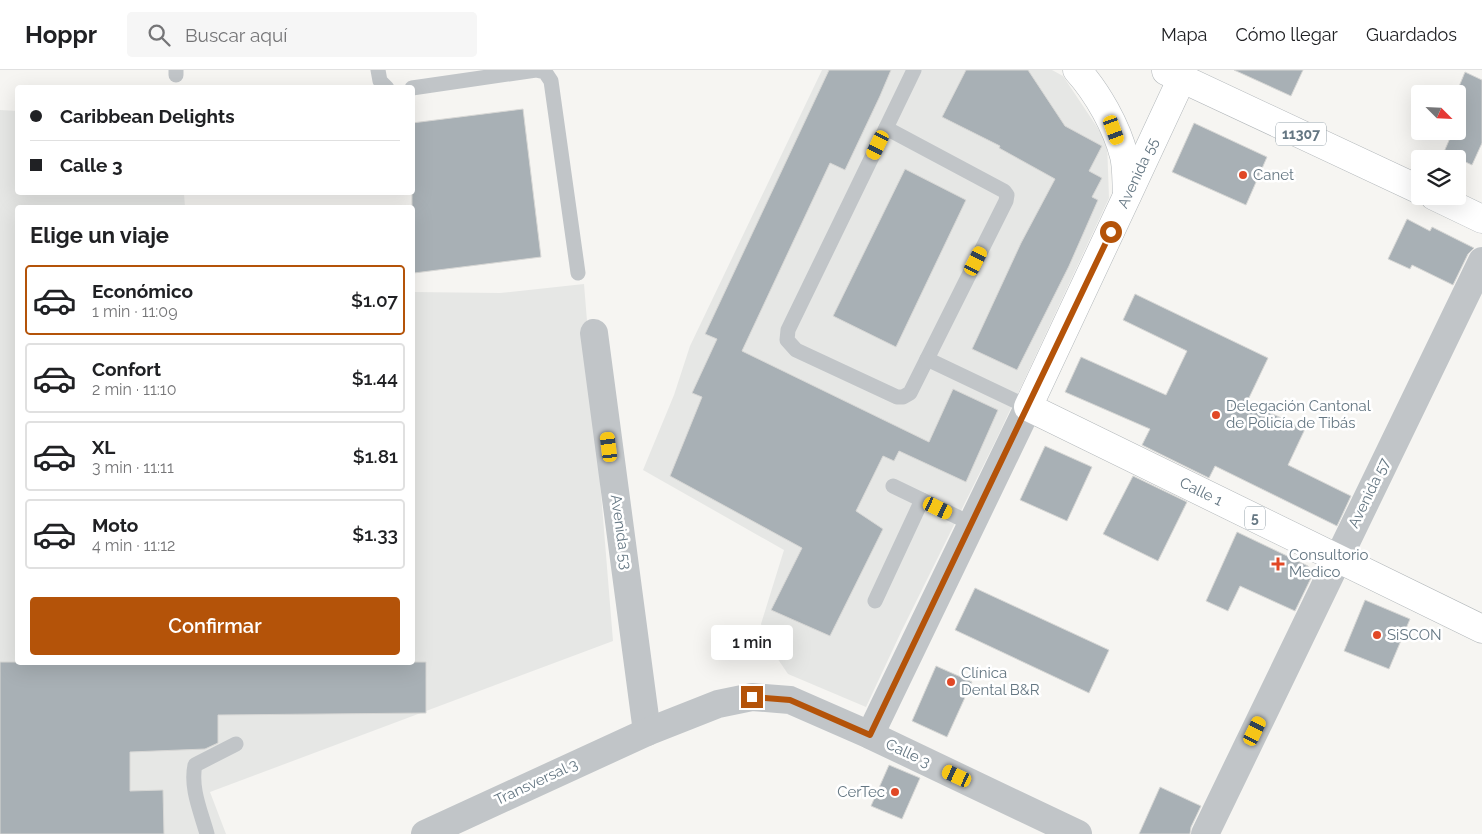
<!DOCTYPE html>
<html lang="es">
<meta charset="utf-8">
<style>
:root{--surface:#fff;--page:#f6f6f6;--text:#202124;--muted:#757577;--line:#e0e0e0;--accent:#b45309}
body{margin:0;font-family:Raleway,sans-serif;background:var(--page);color:var(--text);height:100vh;display:flex;flex-direction:column;font-size:19px;white-space:nowrap}
*{box-sizing:border-box;margin:0}
p{font-size:16px;color:var(--muted)}
.icon{flex:none;width:28px;height:28px;fill:none;stroke:currentColor;stroke-width:2;stroke-linecap:round;stroke-linejoin:round}
.map{position:relative;flex:1;overflow:hidden}
.side{position:absolute;left:15px;top:135px;width:400px;height:460px;display:flex;flex-direction:column;background:var(--surface);border-radius:5px;box-shadow:0 5px 20px #0002}
.side>*{flex:none}
.top-card{position:absolute;left:15px;top:15px;width:400px;height:110px;border-radius:5px;box-shadow:0 5px 20px #0002;display:grid;align-content:center;height:110px;padding:0 15px;background:var(--surface)}
.needle{width:32px;rotate:114deg}
.controls{position:absolute;left:1411px;top:15px;display:grid;gap:10px}
.controls a{display:grid;place-items:center;width:55px;height:55px;border-radius:5px;background:var(--surface);box-shadow:0 5px 20px #0002;font-size:25px}
.end{position:absolute;width:22px;height:22px;margin:-11px;border:6px solid #b45309;background:#fff;box-shadow:0 0 0 2px #fff}
.from{border-radius:50%}
.bubble{position:absolute;height:35px;border-radius:5px;background:var(--surface);box-shadow:0 5px 20px #0002;font-size:16px;font-weight:600;line-height:35px;text-align:center}
.car{position:absolute;width:15px;height:30px;margin:-15px -8px;border-radius:6px;box-shadow:0 0 4px 1px #0007;background:linear-gradient(#f5c518 24%,#345 0 40%,#f5c518 0 76%,#345 0 86%,#f5c518 0)}
.top-card b{display:flex;align-items:center;gap:18px;height:48px;font-size:19px}
.top-card b+b{border-top:1px solid var(--line)}
.top-card i{width:12px;height:12px;background:var(--text)}
ul{padding:0;list-style:none}
li{display:flex;align-items:center;gap:15px;height:70px;margin:0 10px 8px;padding:0 5px;border:2px solid var(--line);border-radius:5px}
li div{flex:1}
li b{display:block;font-size:19px}
li em{font-style:normal;font-weight:600}
li.on{border-color:var(--accent)}
li>.icon{width:45px;height:45px;stroke-width:1.5}
h2{padding:0 15px;font-size:22px;line-height:60px}
.primary-button{display:flex;gap:10px;margin-top:auto;padding:10px 15px}
.primary-button a{flex:1;height:58px;border-radius:5px;background:var(--accent);color:#fff;font-size:20px;font-weight:600;line-height:58px;text-align:center}
header{display:flex;align-items:center;gap:30px;box-sizing:border-box;height:70px;padding:0 25px;background:var(--surface);border-bottom:1px solid var(--line)}
header strong{font-size:24px}
nav{display:flex;gap:28px;margin-inline-start:auto;font-size:18px}
.search{width:350px;height:45px;background:var(--page);display:flex;align-items:center;gap:12px;box-sizing:border-box;padding:0 18px;border-radius:5px;color:var(--muted);font-size:19px}
.map>svg:first-child{display:block}
.built{fill:#e6e7e5}
.building{fill:#a8b0b5;stroke:#d7d7d5}
.lines{fill:none;stroke-linecap:round;stroke-linejoin:round}
.primary-casing{stroke:#b2b7ba;stroke-width:29}
.service{stroke:#c1c5c8;stroke-width:15}
.minor{stroke:#c1c5c8;stroke-width:28}
.tertiary{stroke:#c1c5c8;stroke-width:28}
.primary{stroke:#fff;stroke-width:28}
.route{stroke:#b45309;stroke-width:6}
.poi-dot{fill:#e14826;stroke:#fff;stroke-width:2}
.labels{text-anchor:middle;stroke-width:5;stroke-linejoin:round;paint-order:stroke}
.shield{fill:#fff;stroke:#93a0a8;stroke-width:1}
.shield-label{font-size:14px;font-weight:bold;fill:#657783}
.street-label{font-size:15px;fill:#657783;stroke:#fff}
.poi-label{font-size:15px;fill:#657783;stroke:#fff;text-anchor:start}
</style>
<header>
<strong>Hoppr</strong>
<div class="search"><svg class="icon" aria-label="search" viewBox="0 0 24 24"><circle cx="10" cy="10" r="6"/><path d="M15 15l6 6"/></svg>Buscar aquí</div>
<nav><a>Mapa</a><a>Cómo llegar</a><a>Guardados</a></nav>
</header>
<div class="map">
<svg width="1482" height="764" viewBox="0 0 1482 764">
<rect width="100%" height="100%" fill="#f6f5f2"/>
<g class="built">
<path d="M 822,0 L 1052,0 L 1063,6 L 1107,72 L 1109,128 L 998,366 L 901,562 L 866,637 L 788,604 L 773,582 L 761,554 L 784,480 L 643,400 L 674,325 L 690,276 Z"/>
<path d="M 0,40 L 17,41 L 18,122 L 184,123 L 185,137 L 18,138 L 18,592 L 412,592 L 413,222 L 500,223 L 584,214 L 613,571 L 210,722 L 226,764 L 0,764 Z"/>
</g>
<g class="building">
<path d="M 829,0 L 891,0 L 880,26 L 845,100 L 830,93 L 742,281 L 929,372 L 953,319 L 998,340 L 966,412 L 899,381 L 894,391 L 883,386 L 856,441 L 883,459 L 830,566 L 771,540 L 802,478 L 670,406 L 702,327 L 692,323 L 717,269 L 705,264 Z"/>
<path d="M 966,0 L 1028,0 L 1065,56 L 1102,76 L 1089,101 L 1102,108 L 1092,127 L 1098,130 L 1069,196 L 1017,300 L 972,279 L 1021,173 L 1055,109 L 999,78 L 1000,76 L 942,47 Z"/>
<path d="M 1234,0 L 1303,0 L 1291,26 Z"/>
<path d="M 1465,2 L 1482,10 L 1482,73 L 1472,95 L 1444,82 L 1453,61 L 1458,61 L 1458,19 Z"/>
<path d="M 523,39 L 541,187 L 414,203 L 412,188 L 412,53 Z"/>
<path d="M 1194,53 L 1267,87 L 1246,135 L 1172,102 Z"/>
<path d="M 905,99 L 966,130 L 896,277 L 833,246 Z"/>
<path d="M 1407,149 L 1430,161 L 1432,157 L 1474,178 L 1468,184 L 1453,215 L 1412,195 L 1410,199 L 1388,189 Z"/>
<path d="M 1135,224 L 1268,288 L 1247,332 L 1305,359 L 1288,395 L 1351,426 L 1337,456 L 1215,396 L 1209,408 L 1142,375 L 1150,359 L 1065,322 L 1081,287 L 1166,325 L 1187,281 L 1123,250 Z"/>
<path d="M 1045,376 L 1092,397 L 1067,451 L 1020,430 Z"/>
<path d="M 1133,406 L 1187,432 L 1158,491 L 1103,464 Z"/>
<path d="M 1237,462 L 1308,496 L 1312,506 L 1295,541 L 1240,516 L 1228,541 L 1206,531 Z"/>
<path d="M 975,518 L 1109,580 L 1089,623 L 955,560 Z"/>
<path d="M 1365,530 L 1410,549 L 1389,599 L 1344,581 Z"/>
<path d="M 0,592 L 426,592 L 426,643 L 218,645 L 218,673 L 205,679 L 130,682 L 130,721 L 163,720 L 164,764 L 0,764 Z"/>
<path d="M 936,596 L 972,612 L 947,667 L 912,651 Z"/>
<path d="M 889,695 L 920,708 L 902,749 L 871,736 Z"/>
<path d="M 1160,717 L 1201,736 L 1191,757 L 1190,764 L 1139,764 Z"/>
</g>
<g class="lines">
<defs>
<g id="primary">
<path d="M 1077,0 C 1097,22 1117,57 1124,86 C 1127,98 1126,113 1127,125"/>
<path d="M 1166,1 L 1420,120"/>
<path id="s1" d="M 1182,8 L 1127,126 L 1028,337 L 1482,559"/>
<path d="M 1434,126 L 1482,149"/>
</g>
</defs>
<use href="#primary" class="primary-casing"/>
<g class="service">
<path d="M 378,0 L 380,11 L 387,18"/>
<path d="M 176,5 L 176,0"/>
<path d="M 412,18 L 536,0 L 545,2 L 551,11 L 578,203"/>
<path d="M 886,58 L 1004,121 L 1007,125 L 1006,131 L 910,323 L 903,327 L 897,327 L 796,280 L 787,270 L 788,260 Z"/>
<path d="M 886,58 L 914,0"/>
<path d="M 927,289 L 1028,337"/>
<path d="M 893,416 L 972,454"/>
<path d="M 875,531 L 922,430"/>
<path d="M 207,764 C 201,742 190,718 195,695 L 236,674"/>
</g>
<g class="minor">
<path d="M 594,263 L 647,662"/>
<path d="M 1205,764 L 1482,191"/>
</g>
<g class="tertiary">
<path d="M 870,665 L 1028,337"/>
<path d="M 425,764 L 647,662 L 718,634 L 752,627 L 790,630 L 870,665 L 1078,764"/>
</g>
<use href="#primary" class="primary"/>
</g>
<g class="lines">
<path class="route" d="M 752,627 L 790,630 L 870,665 L 1111,162"/>
</g>
<g class="poi-dot">
<circle cx="1243" cy="105" r="5"/>
<circle cx="1216" cy="345" r="5"/>
<path d="M1275.5 486.5h5v5h5v5h-5v5h-5v-5h-5v-5h5z"/>
<circle cx="1377" cy="565" r="5"/>
<circle cx="951" cy="612" r="5"/>
<circle cx="895" cy="722" r="5"/>
</g>
<g class="labels">
<g class="shield">
<rect x="1276" y="52.5" width="50" height="23" rx="4"/>
<rect x="1245" y="436.5" width="20" height="23" rx="4"/>
</g>
<g class="shield-label">
<text x="1301" y="69">11307</text>
<text x="1255" y="453">5</text>
</g>
<g class="street-label">
<text transform="translate(1138 103) rotate(-65)" y="5">Avenida 55</text>
<text dy="5" stroke="none"><textPath href="#s1" startOffset="556">Calle 1</textPath></text>
<text transform="translate(1369 423) rotate(-64)" y="5">Avenida 57</text>
<text transform="translate(621 462) rotate(82)" y="5">Avenida 53</text>
<text transform="translate(908 683) rotate(25)" y="5">Calle 3</text>
<text transform="translate(536 712) rotate(-25)" y="5">Transversal 3</text>
</g>
<g class="poi-label">
<text x="1253" y="110">Canet</text>
<text x="1226" y="341">Delegación Cantonal<tspan x="1226" dy="17">de Policía de Tibás</tspan></text>
<text x="1289" y="490">Consultorio<tspan x="1289" dy="17">Medico</tspan></text>
<text x="1387" y="570">SiSCON</text>
<text x="961" y="608">Clínica<tspan x="961" dy="17">Dental B&amp;R</tspan></text>
<text x="885" y="727" text-anchor="end">CerTec</text>
</g>
</g>
</svg>
<div class="controls">
<a><svg class="needle" viewBox="-14 -14 28 28"><path d="M0-13l5 13h-10z" fill="#e53935"/><path d="M0 13l5-13h-10z" fill="#757577"/></svg></a>
<a><svg class="icon" aria-label="layers" viewBox="0 0 24 24"><path d="M12 4l9 5-9 5-9-5zM3 14l9 5 9-5"/></svg></a>
</div>
<i class="end from" style="left:1111px;top:162px"></i>
<i class="end" style="left:752px;top:627px"></i>
<div class="bubble" style="left:711px;top:555px;width:82px">1 min</div>
<i class="car" style="left:1114px;top:60px;rotate:160deg"></i>
<i class="car" style="left:878px;top:75px;rotate:206deg"></i>
<i class="car" style="left:976px;top:191px;rotate:27deg"></i>
<i class="car" style="left:609px;top:377px;rotate:353deg"></i>
<i class="car" style="left:938px;top:438px;rotate:116deg"></i>
<i class="car" style="left:1255px;top:661px;rotate:26deg"></i>
<i class="car" style="left:957px;top:706px;rotate:295deg"></i>
<div class="top-card">
<b><i class="from"></i>Caribbean Delights</b>
<b><i></i>Calle 3</b>
</div>
<section class="side">
<h2>Elige un viaje</h2>
<ul>
<li class="on"><svg class="icon" aria-label="car" viewBox="0 0 24 24"><path d="M5 17H2v-5l4-1 3-4h7l3 4 3 1v5h-3M9 17h6M6 11h13"/><circle cx="7" cy="17" r="2"/><circle cx="17" cy="17" r="2"/></svg><div><b>Económico</b><p>1 min · 11:09</p></div><em>$1.07</em></li>
<li><svg class="icon" aria-label="car" viewBox="0 0 24 24"><path d="M5 17H2v-5l4-1 3-4h7l3 4 3 1v5h-3M9 17h6M6 11h13"/><circle cx="7" cy="17" r="2"/><circle cx="17" cy="17" r="2"/></svg><div><b>Confort</b><p>2 min · 11:10</p></div><em>$1.44</em></li>
<li><svg class="icon" aria-label="car" viewBox="0 0 24 24"><path d="M5 17H2v-5l4-1 3-4h7l3 4 3 1v5h-3M9 17h6M6 11h13"/><circle cx="7" cy="17" r="2"/><circle cx="17" cy="17" r="2"/></svg><div><b>XL</b><p>3 min · 11:11</p></div><em>$1.81</em></li>
<li><svg class="icon" aria-label="car" viewBox="0 0 24 24"><path d="M5 17H2v-5l4-1 3-4h7l3 4 3 1v5h-3M9 17h6M6 11h13"/><circle cx="7" cy="17" r="2"/><circle cx="17" cy="17" r="2"/></svg><div><b>Moto</b><p>4 min · 11:12</p></div><em>$1.33</em></li>
</ul>
<div class="primary-button"><a>Confirmar</a></div>
</section>
</div>
